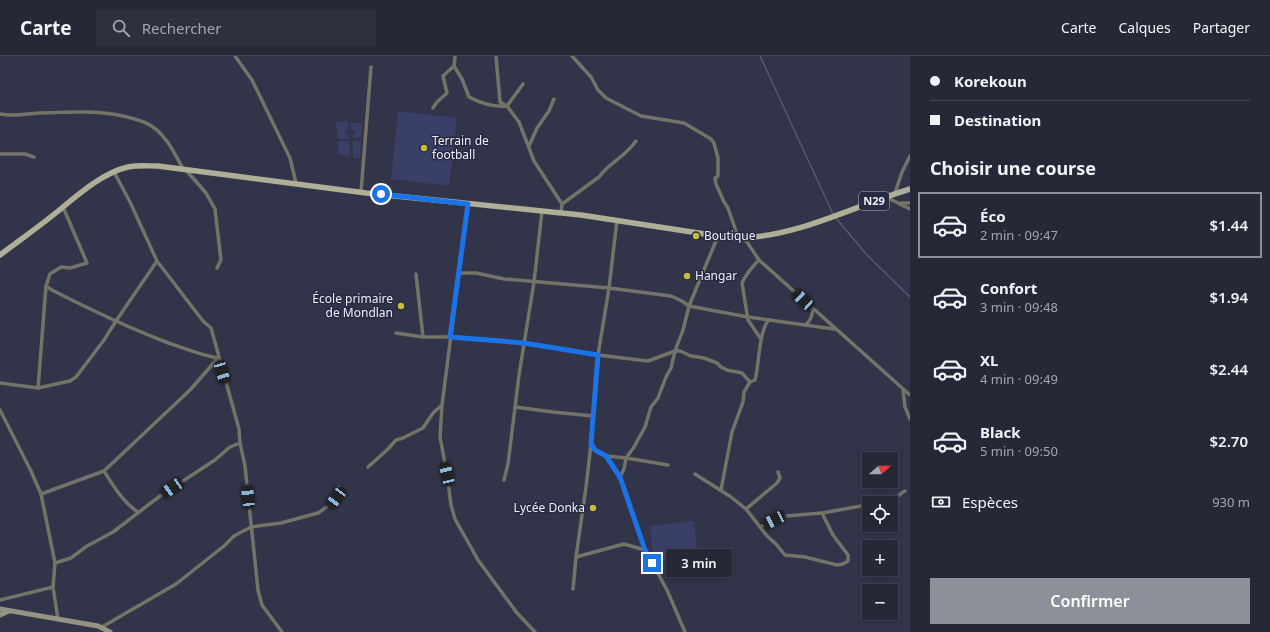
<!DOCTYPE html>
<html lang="fr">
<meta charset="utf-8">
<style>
:root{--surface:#262837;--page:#2e303f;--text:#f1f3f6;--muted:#a4a6ad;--line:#424452;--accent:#8c9099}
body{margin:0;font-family:"Noto Sans",sans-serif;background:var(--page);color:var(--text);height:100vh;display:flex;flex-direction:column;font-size:15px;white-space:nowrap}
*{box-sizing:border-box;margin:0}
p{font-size:13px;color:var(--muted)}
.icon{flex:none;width:22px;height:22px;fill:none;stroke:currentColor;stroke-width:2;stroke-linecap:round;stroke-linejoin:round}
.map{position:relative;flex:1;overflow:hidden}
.details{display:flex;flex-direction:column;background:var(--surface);width:360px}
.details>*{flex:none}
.guide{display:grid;align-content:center;height:88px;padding:0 20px;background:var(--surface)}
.needle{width:26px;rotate:70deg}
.fabs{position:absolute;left:862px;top:396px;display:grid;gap:8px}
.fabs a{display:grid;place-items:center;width:36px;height:36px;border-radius:0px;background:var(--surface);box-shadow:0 2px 6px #0003,0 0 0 1px var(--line);font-size:20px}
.end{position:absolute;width:18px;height:18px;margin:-9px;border:5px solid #1a73e8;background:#fff;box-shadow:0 0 0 2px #fff}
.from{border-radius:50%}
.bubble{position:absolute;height:28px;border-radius:0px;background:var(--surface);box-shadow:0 2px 6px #0003,0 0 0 1px var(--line);font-size:13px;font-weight:600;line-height:28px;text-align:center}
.car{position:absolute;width:12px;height:24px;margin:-12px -6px;border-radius:5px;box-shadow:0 0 3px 1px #0007;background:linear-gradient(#222 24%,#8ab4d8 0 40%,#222 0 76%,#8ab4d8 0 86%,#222 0)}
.guide b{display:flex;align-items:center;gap:14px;height:38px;font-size:15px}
.guide b+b{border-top:1px solid var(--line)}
.guide i{width:10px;height:10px;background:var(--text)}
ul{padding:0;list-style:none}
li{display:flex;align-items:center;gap:12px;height:66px;margin:0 8px 6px;padding:0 12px;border:2px solid transparent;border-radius:0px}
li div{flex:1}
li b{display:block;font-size:15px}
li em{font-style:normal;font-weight:600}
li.on{border-color:var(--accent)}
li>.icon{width:36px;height:36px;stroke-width:1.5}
h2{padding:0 20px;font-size:18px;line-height:48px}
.pay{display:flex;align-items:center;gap:10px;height:44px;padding:0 20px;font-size:15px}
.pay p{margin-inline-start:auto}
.primary-button{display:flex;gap:8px;margin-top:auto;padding:8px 20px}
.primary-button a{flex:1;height:46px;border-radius:0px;background:var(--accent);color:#fff;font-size:16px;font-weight:600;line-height:46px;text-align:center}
header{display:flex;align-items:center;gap:24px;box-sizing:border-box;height:56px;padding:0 20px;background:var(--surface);border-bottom:1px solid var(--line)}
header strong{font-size:19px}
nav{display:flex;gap:22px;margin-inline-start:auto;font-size:14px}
.search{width:280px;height:36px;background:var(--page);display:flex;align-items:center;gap:10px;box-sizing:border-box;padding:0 14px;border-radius:0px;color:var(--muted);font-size:15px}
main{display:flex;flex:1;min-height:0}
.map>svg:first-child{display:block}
.green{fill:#3a3f67}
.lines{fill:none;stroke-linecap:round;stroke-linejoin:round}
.stream{stroke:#565976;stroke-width:1.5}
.minor{stroke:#737368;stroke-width:3.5}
.secondary{stroke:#959483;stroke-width:5}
.primary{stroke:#afae97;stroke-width:5.5}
.route{stroke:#1a73e8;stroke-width:5}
.poi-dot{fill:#c6bc3c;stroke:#282b3f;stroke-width:1.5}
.labels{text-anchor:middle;stroke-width:3;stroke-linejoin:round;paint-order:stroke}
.shield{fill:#282b3f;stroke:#b0b3c2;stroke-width:1}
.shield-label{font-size:11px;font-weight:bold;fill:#eaedfa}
.poi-label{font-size:12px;fill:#eaedfa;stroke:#282b3f;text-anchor:start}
</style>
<header>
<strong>Carte</strong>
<div class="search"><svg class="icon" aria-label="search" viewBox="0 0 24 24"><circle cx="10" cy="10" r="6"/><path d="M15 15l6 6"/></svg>Rechercher</div>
<nav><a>Carte</a><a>Calques</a><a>Partager</a></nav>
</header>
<main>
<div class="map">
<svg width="910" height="576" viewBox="0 0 910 576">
<rect width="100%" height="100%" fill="#323549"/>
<g class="green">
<path d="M 398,55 L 457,62 L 449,130 L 391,123 Z"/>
<path d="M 336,66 L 348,66 L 348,73 L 345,75 L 349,83 L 338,83 Z"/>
<path d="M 350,67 L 362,67 L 361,81 L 352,82 L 355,77 L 354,74 L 351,73 Z"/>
<path d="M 337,85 L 349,85 L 350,101 L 339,98 Z"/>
<path d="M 353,85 L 361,85 L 360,102 L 353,102 Z"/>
<path d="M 694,465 L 698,502 L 654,507 L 650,470 Z"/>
</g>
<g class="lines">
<g class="stream">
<path d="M 760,0 L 833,158"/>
<path d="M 835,161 L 867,199 L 910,241"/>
</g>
<g class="minor">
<path d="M 235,0 L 252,24 L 290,102 L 296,127"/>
<path d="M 496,0 L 500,46 L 507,50 L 519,66 L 534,105 L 562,148 L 561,157"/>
<path d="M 572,0 L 591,21 L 598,34 L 606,42 L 641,60 L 684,67 L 711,83 L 714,87 L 718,102 L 718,120 L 715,122 L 716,128 L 724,146 L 728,152 L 737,178 L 747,186 L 759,204 L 910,339"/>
<path d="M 454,10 L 462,23 L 469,41 C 480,47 494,51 507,50 L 523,28"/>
<path d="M 433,52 L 437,46 L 447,37 L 443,20 L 454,10 L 455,0"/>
<path d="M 0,58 C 14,61 25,58 39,57 C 69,56 98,54 127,61 C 136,63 146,66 153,71 C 167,81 175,98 183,113"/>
<path d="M 529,90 L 537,72 L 549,55 L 554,43"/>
<path d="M 0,98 L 25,98 L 34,101"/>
<path d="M 186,114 L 206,137 L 215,153 L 221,204 L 217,212"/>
<path d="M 114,116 L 130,146 L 157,205 L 203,265 L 211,272 L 239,373 L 240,387 L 245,410 L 258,534 L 262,549 L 282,576"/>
<path d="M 361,136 L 371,11"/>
<path d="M 895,137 L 902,116 L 910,100"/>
<path d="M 886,141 L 910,153"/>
<path d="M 901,147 L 910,147"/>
<path d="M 468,148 L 442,349 L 440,381 L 447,418 L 451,449 L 455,463 L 478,504 L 517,557 L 535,576"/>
<path d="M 562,148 L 599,121 C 609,107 625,101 636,85"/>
<path d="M 759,204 C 752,211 746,218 742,227 L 748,264 L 761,283"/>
<path d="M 157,205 L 116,265 L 104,284 L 76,321 L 70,325 L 38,332 L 46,230 L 52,234 C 89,253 127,271 166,286 C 183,292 200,299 218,302"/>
<path d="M 459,217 L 476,217 L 504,223 L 609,232 L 671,240 L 682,245 L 689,250 L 748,261 L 834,273"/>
<path d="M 416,218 L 423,281"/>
<path d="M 46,230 L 50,218 L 61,211 L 70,212 L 87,207 L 63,151"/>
<path d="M 805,269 C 811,265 812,260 813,253"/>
<path d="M 396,277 L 423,281 L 450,281 L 524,287 L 598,299 L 648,305 L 675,295 L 683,274 L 689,250 L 718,180"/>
<path d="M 0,327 L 38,332"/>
<path d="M 903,334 L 905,351 L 910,363"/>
<path d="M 515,351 L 553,356 L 593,360"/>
<path d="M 0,354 L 31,415 L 41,438 L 55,507 L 53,531 L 58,563"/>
<path d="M 591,388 L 595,394 L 607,400 L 620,421 L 645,494 L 667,534 L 685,576"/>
<path d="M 607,400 L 626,402 L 634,391 L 645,371 L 651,351 L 658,342 L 666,321 L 671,312 L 675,295 L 680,295 L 691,300 L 704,302 L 717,307 L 721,311 L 727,314 L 742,317 L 750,326"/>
<path d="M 368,411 L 388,393 L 396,384 L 403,382 L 423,372 L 433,357 L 442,349"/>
<path d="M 104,415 C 114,431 123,446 138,456"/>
<path d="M 695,418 L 731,441 L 746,453 L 767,480 L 776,488 L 785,499 L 805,501 L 837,509 L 843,508 L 848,505 L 848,499 L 833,479 L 822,457"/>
<path d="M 620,421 L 624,413 L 626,402 L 668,409"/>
<path d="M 504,424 L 508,408 L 519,319 L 534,226 L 542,155"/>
<path d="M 721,434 L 732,376 L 743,346 L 744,336 L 750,326 L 755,324 C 759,310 759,273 769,264"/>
<path d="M 41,438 L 104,415 L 190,334 L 218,302"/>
<path d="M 746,453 L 777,427 L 780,422 L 778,416"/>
<path d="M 760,471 L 774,464 L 786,460 L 822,457 L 861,450 C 864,448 865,445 868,444 C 876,441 883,446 891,444 C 897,443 900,437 905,435"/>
<path d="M 576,501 L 624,488 L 645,494"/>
<path d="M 55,507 L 71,502 L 87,490 L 113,476 L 160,440 L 215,404 L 230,391 L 240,387"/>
<path d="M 573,533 L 576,501 L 586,431 L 591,388 L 598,299 L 609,232 L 617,164"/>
<path d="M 0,544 L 53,531"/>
<path d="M 102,571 L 176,528 L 224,490 L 234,480 L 251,471 L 281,467 L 318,457 L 331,448 L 336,442 L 337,434 L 339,431"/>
</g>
<g class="secondary">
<path d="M 0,553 L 98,570 L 110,576"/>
<path d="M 0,559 L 9,555"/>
</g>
<path class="primary" d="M 0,199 C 21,183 43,168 63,151 C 81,136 105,116 128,111 C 138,109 148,110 158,110 L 366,137 L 581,159 L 718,180 C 726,181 734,182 742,182 C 802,179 854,150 910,133"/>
</g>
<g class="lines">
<path class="route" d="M 381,138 L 468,148 L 450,281 L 524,287 L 598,299 L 591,388 L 595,394 L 606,400 L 620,421 L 645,494 L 652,507"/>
</g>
<g class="poi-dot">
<circle cx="424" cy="92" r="4"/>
<circle cx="696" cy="180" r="4"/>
<circle cx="687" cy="220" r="4"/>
<circle cx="401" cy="250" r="4"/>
<circle cx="593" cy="452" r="4"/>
</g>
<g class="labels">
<rect class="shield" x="859" y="136" width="30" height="18" rx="3"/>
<g class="shield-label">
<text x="874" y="149">N29</text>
</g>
<g class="poi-label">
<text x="432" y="89">Terrain de<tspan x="432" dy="14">football</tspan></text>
<text x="704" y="184">Boutique</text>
<text x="695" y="224">Hangar</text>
<text x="393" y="247" text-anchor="end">École primaire<tspan x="393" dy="14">de Mondlan</tspan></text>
<text x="585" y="456" text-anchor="end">Lycée Donka</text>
</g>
</g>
</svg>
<div class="fabs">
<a><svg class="needle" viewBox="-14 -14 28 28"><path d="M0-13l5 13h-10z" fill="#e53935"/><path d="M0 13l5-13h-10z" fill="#a4a6ad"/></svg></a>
<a><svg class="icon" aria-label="locate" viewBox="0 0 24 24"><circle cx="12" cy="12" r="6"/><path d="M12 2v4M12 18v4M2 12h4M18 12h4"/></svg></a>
<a>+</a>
<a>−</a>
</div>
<i class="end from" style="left:381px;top:138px"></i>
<i class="end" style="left:652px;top:507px"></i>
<div class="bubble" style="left:666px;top:493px;width:66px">3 min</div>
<i class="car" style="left:803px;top:244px;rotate:313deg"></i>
<i class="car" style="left:222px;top:316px;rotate:163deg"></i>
<i class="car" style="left:447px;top:418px;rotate:346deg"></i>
<i class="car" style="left:172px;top:432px;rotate:236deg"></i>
<i class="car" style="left:248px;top:441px;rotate:354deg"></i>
<i class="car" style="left:336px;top:442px;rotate:217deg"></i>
<i class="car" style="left:774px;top:464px;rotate:243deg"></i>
</div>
<section class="details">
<div class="guide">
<b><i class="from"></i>Korekoun</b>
<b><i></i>Destination</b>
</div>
<h2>Choisir une course</h2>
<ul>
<li class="on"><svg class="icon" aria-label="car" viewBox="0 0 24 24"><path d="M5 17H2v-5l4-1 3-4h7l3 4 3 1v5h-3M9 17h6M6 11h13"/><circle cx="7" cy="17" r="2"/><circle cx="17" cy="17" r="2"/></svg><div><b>Éco</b><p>2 min · 09:47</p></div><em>$1.44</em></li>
<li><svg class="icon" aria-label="car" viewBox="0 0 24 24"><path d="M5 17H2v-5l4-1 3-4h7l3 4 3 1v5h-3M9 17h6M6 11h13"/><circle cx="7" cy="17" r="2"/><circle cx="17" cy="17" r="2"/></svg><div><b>Confort</b><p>3 min · 09:48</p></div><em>$1.94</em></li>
<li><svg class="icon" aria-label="car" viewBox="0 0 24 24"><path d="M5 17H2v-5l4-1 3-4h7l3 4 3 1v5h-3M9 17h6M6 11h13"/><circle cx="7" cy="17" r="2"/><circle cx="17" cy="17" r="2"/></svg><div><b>XL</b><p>4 min · 09:49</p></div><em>$2.44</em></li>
<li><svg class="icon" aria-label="car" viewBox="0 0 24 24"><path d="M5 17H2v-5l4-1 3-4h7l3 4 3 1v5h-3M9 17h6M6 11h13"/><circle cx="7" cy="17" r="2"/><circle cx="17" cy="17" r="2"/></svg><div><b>Black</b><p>5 min · 09:50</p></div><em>$2.70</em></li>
</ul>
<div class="pay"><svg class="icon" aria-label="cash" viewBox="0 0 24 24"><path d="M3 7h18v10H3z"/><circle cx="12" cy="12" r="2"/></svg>Espèces<p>930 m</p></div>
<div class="primary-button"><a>Confirmer</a></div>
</section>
</main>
